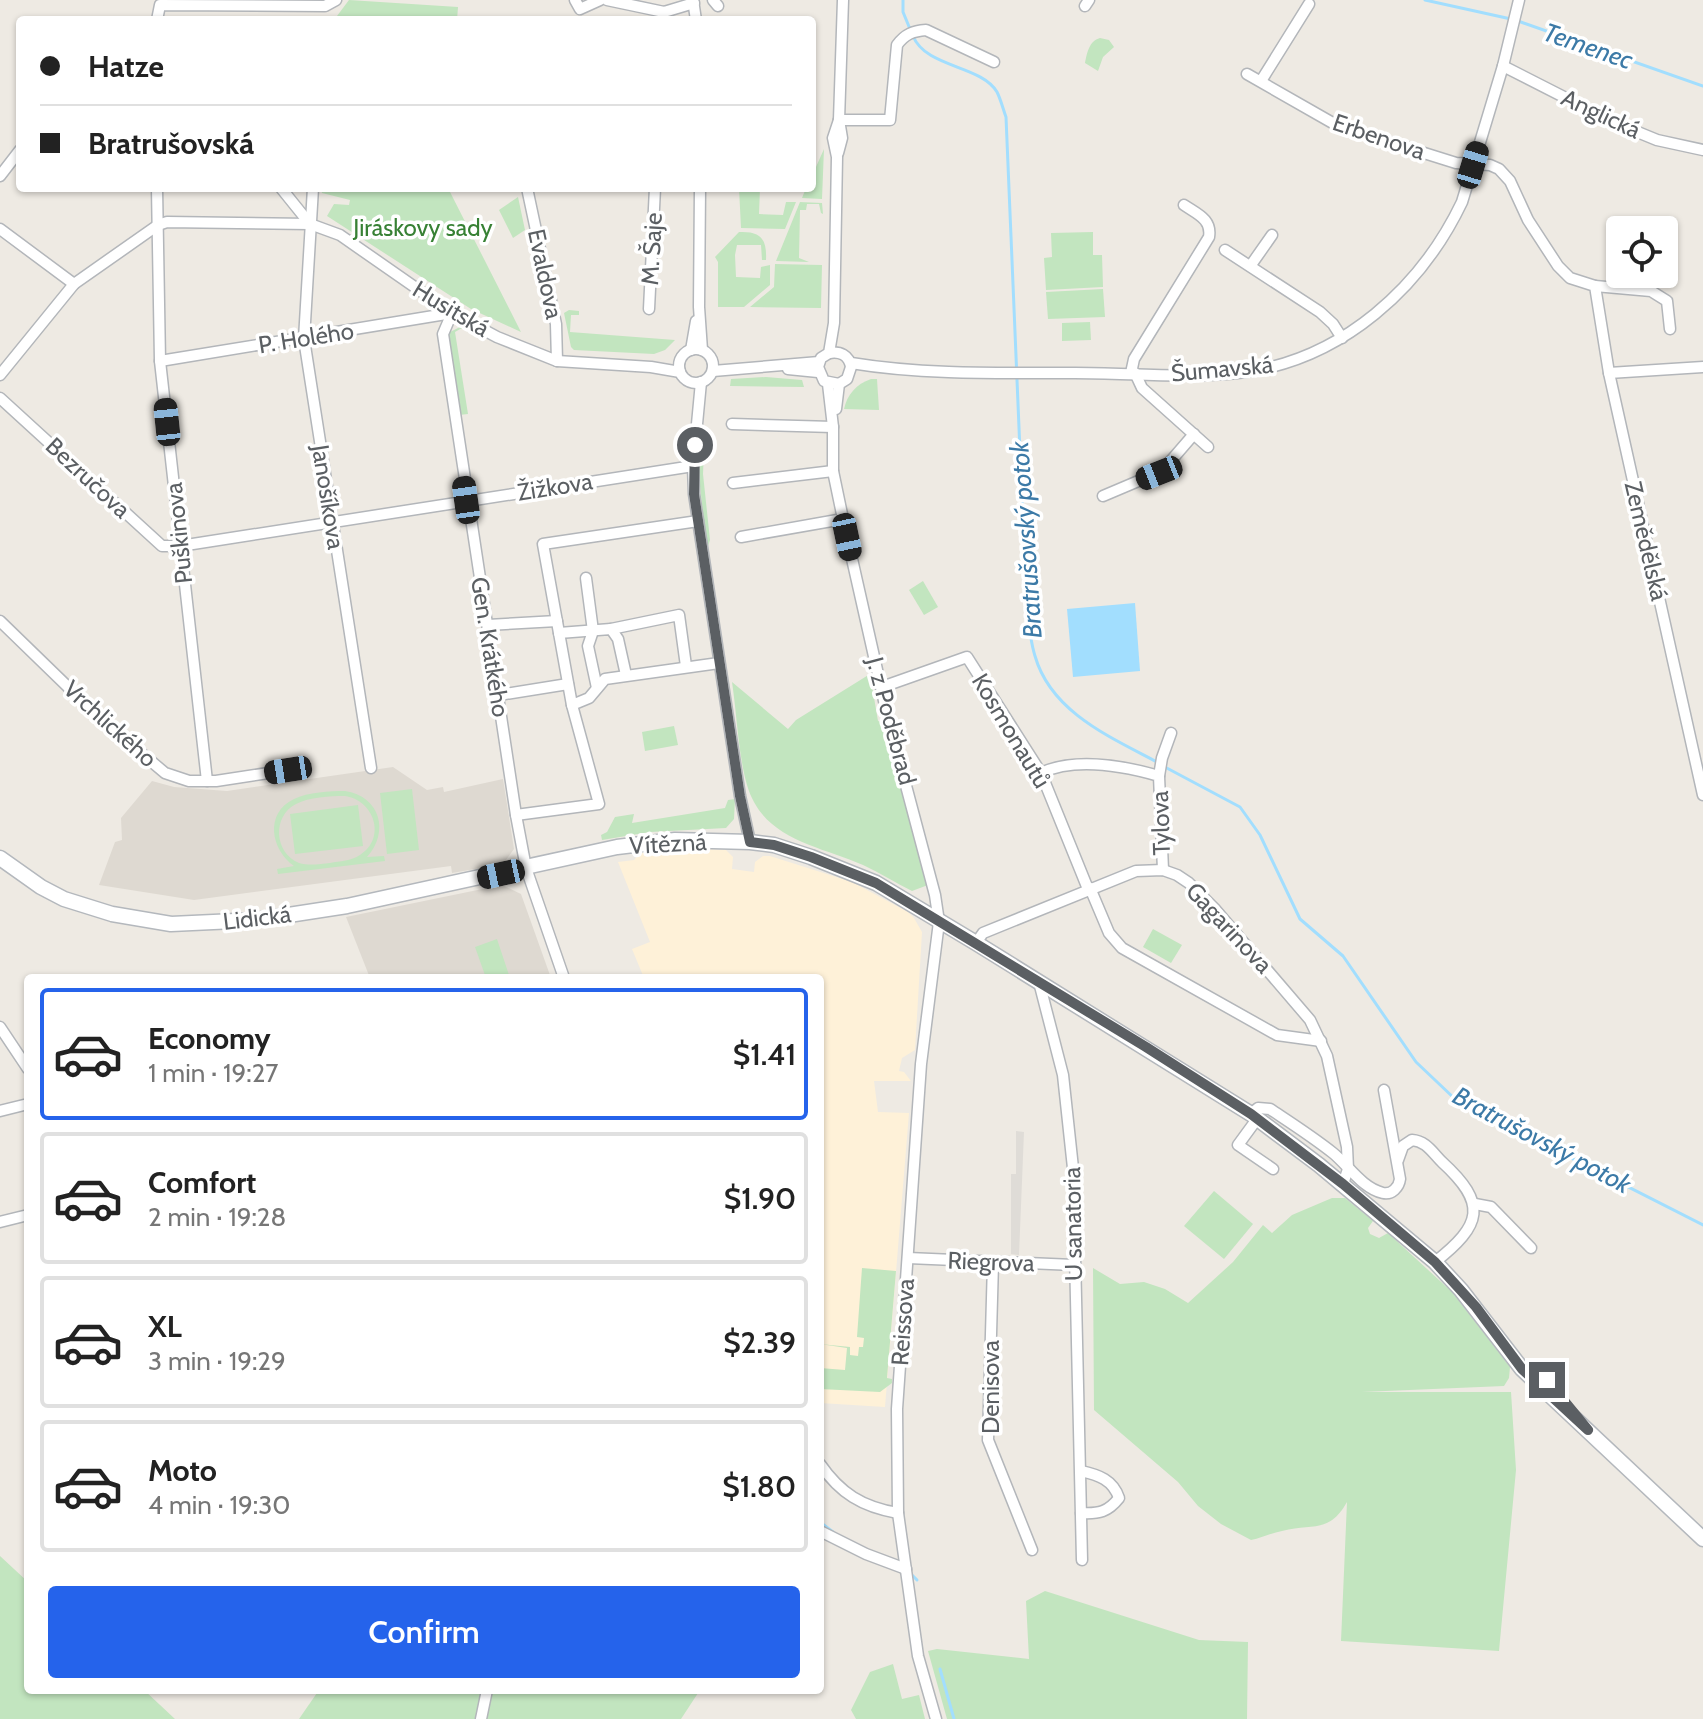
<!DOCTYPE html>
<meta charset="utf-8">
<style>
:root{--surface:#fff;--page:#f2f2f2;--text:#222;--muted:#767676;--line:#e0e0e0;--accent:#2563eb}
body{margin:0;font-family:Cabin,sans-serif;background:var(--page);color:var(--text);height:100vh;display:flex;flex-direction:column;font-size:30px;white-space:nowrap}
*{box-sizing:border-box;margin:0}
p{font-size:26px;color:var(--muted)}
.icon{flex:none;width:44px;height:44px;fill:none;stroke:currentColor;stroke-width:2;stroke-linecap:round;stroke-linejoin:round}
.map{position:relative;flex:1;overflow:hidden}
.sheet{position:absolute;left:24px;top:974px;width:800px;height:720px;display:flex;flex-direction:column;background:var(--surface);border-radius:8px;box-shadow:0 2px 6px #0004}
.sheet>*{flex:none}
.banner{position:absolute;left:16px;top:16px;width:800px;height:176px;border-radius:8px;box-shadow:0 2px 6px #0004;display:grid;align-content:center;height:176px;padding:0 24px;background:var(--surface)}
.tools{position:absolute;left:1606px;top:216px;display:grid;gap:16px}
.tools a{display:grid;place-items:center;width:72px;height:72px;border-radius:8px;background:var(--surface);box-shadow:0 2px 6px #0004;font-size:40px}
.end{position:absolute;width:36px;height:36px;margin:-18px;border:10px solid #5b5f63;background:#fff;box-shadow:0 0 0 4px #fff}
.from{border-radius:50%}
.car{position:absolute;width:24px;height:48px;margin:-24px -12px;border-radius:10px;box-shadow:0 0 6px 2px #0007;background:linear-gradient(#222 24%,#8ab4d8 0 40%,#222 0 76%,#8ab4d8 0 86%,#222 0)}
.banner b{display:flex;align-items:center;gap:28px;height:76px;font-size:30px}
.banner b+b{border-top:2px solid var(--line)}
.banner i{width:20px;height:20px;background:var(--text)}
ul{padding:14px 0 0;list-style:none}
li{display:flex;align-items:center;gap:24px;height:132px;margin:0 16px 12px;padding:0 8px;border:4px solid var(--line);border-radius:8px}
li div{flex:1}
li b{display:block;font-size:30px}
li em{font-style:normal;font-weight:600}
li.selected{border-color:var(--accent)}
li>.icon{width:72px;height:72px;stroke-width:1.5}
.primary-button{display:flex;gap:16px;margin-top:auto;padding:16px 24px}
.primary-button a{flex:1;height:92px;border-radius:8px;background:var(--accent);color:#fff;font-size:32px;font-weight:600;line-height:92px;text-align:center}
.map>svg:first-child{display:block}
.commercial{fill:#fef1d8}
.industrial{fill:#dfdcd7}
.education{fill:#ded9d1}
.green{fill:#c2e5bf;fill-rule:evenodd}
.water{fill:#a2defe}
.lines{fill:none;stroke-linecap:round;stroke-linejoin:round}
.stream{stroke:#a2defe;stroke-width:3}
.minor-casing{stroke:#b3b6ba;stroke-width:13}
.secondary-casing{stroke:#b4b8bd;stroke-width:17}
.minor{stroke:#fff;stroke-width:10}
.secondary{stroke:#fff;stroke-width:14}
.route{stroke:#5b5f63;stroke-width:10}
.labels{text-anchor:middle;stroke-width:7;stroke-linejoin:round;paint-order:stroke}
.street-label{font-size:24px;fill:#5b5f63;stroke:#fff}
.park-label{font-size:24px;fill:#378134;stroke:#fff}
.water-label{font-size:26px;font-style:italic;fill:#3c7aa7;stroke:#fff}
</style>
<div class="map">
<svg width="1703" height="1719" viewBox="0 0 1703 1719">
<rect width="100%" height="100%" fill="#eeeae3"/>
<path class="commercial" d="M 702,849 L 726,850 L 733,857 L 732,869 L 754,872 L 755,862 L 763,856 L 770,856 L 852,882 L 908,912 L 914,918 L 922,932 L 915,1050 L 902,1058 L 899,1071 L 904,1072 L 911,1081 L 874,1081 L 878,1112 L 909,1113 L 885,1407 L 820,1403 L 820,978 L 644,978 L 632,949 L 650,942 L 618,862 L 634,860 L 640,853 Z"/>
<path class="industrial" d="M 1016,1131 L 1024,1132 L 1019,1255 L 1011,1254 L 1011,1174 L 1016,1174 Z"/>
<g class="education">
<path d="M 393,767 L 427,790 L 443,787 L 444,792 L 503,779 L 514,849 L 503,864 L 452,873 L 451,866 L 194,900 L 99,885 L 115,842 L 122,840 L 121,818 L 152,781 L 174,787 L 227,791 Z"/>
<path d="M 502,885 L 521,894 L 551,978 L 370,978 L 346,917 Z"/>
</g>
<g class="green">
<path d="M 349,0 L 458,7 L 457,20 L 334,20 Z"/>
<path d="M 1100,38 L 1109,40 L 1114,47 L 1103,57 L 1098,71 L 1085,63 C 1087,53 1089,41 1100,38 Z"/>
<path d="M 824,149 L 822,199 L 802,198 L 806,188 L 812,188 L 812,176 Z"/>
<path d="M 321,188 L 351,191 L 352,188 L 448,188 L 521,332 L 471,309 L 327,216 L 334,204 L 349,205 L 350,200 L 322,193 Z"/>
<path d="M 739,188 L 760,188 L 759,214 L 783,215 L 786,202 L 796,202 L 785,229 L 741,228 Z"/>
<path d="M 518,197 L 525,230 L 513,238 L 499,210 Z"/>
<path d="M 800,202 L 822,203 L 823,214 L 821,213 L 819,204 L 807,204 L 806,210 L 800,210 L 799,258 L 809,262 L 776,261 Z"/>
<path d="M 739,232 C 761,231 767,239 766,260 L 762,260 L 761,245 L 737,245 L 735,255 L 736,277 L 760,278 L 761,267 L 770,265 L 770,285 L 744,307 L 718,307 L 718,262 L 715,257 Z"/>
<path d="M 1093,232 L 1093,255 L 1102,255 L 1103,287 L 1046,290 L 1044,258 L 1052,257 L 1051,233 Z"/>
<path d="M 775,264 L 822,265 L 821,308 L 750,307 L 774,287 Z"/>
<path d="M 1103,289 L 1105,317 L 1048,319 L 1046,292 Z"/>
<path d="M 569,310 L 579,311 L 579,315 L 571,315 L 570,332 L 675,340 L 665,350 L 654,354 L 574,350 L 571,347 L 564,313 Z"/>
<path d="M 1090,322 L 1091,340 L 1062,341 L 1062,323 Z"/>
<path d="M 460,327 L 462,328 L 455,332 L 468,414 L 459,415 L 448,333 Z"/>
<path d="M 766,377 L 802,380 L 804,387 L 730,386 L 731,379 Z"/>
<path d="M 871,379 L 877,379 L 879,410 L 844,409 C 847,395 856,384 871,379 Z"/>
<path d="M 702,427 L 705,428 L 703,474 L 710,540 L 707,549 L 699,477 Z"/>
<path d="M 923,581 L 938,607 L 924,615 L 909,590 Z"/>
<path d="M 870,674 L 878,721 L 881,722 L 892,748 L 928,885 L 912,891 C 896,883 880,873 863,865 C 818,845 763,840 747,785 C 738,753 737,715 732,682 L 788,729 L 796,720 Z"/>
<path d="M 674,726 L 678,745 L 645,751 L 642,732 Z"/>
<path d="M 412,789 L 419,850 L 387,854 L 380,793 Z"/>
<path d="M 345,791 C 380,796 390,832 367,857 L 384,856 L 385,861 L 278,874 L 277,869 L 294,866 C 271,850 264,813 294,799 C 308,792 330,791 345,791 ZM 345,796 C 374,800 387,838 360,855 C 351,861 340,861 330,863 C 320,864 309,866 299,863 C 274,853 272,816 296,804 C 309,797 330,796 345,796 Z"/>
<path d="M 735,799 L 734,819 L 726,828 L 650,832 L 602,840 L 601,835 L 607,832 L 615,817 L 634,814 L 632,823 L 725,808 L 728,800 Z"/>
<path d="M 358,805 L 363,846 L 295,854 L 290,814 Z"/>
<path d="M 1153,929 L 1182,945 L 1171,963 L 1143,947 Z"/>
<path d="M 497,939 L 510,978 L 486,978 L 475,947 Z"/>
<path d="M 1214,1191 L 1253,1224 L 1224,1259 L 1184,1226 Z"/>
<path d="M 1332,1198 L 1345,1198 L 1373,1221 L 1368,1228 L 1370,1234 L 1379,1238 L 1388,1233 L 1452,1292 L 1510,1367 L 1509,1378 L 1504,1386 L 1362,1392 L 1511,1392 L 1516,1470 L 1499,1651 L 1341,1641 L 1347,1502 C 1329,1534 1313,1523 1282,1531 C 1271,1533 1262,1538 1251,1540 L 1221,1524 L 1198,1506 L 1178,1482 L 1094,1410 L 1093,1268 L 1120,1284 L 1144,1282 L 1165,1289 L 1188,1303 L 1233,1262 L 1263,1225 L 1272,1233 L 1292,1215 Z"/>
<path d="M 862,1268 L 896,1271 L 887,1378 L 892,1379 L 892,1383 L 880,1392 L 820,1389 L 820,1368 L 845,1370 L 847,1348 L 820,1344 L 850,1347 L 850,1355 L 858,1356 L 859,1347 L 863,1347 L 864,1338 L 857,1337 Z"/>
<path d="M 0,1556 L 28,1582 L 28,1690 L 144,1690 L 175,1719 L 0,1719 Z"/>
<path d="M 1045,1591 L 1199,1640 L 1248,1642 L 1247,1719 L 947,1719 L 928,1651 L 937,1649 L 1029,1659 L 1026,1601 Z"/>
<path d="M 893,1664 L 902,1699 L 919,1695 L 925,1719 L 856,1719 L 851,1710 L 870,1672 Z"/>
<path d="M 319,1690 L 700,1690 L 681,1719 L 299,1719 Z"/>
</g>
<path class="water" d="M 1135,603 L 1140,671 L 1073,677 L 1067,609 Z"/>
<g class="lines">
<g class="stream">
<path d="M 903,0 L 903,12 L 910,29"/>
<path d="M 1425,0 L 1511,19"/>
<path d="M 1518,21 L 1703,86"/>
<path d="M 913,36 C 926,68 981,65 997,92 C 1001,100 1003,109 1006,117 L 1026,595 C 1028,615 1029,637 1035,656 C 1051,712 1110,737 1157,762"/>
<path d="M 1163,766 L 1240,807 L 1260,835 L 1300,919 L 1343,956 L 1416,1062 L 1455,1099 L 1703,1225"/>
<path d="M 820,1522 L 833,1532"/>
<path d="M 910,1573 L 917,1580"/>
<path d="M 940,1669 L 954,1719"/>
</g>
<defs>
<g id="minor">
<path d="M 575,0 L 580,9 L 600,0"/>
<path d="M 607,0 L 664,12 L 694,3"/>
<path d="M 693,0 L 696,20"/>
<path d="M 713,0 L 718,6"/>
<path d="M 1085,6 L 1089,0"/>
<path d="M 157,20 L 160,5 L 325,6 L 336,0"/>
<path d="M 1503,66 L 1613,122 L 1657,140 L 1703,150"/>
<path d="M 1247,74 L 1338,126 L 1456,163 L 1490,165 L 1499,169 L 1510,181 L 1528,220 L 1558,266 L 1570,278 L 1595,286 L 1609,373 L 1703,795"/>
<path d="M 1261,81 L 1309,4"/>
<path d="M 839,120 L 833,138 L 837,157 L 834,323 L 829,353 L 821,358 L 818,367 L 824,381 L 839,384"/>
<path d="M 839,120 L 890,120 L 897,45 C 905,34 913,31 926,30 L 994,62"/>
<path d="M 838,153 L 842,138 L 839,120 L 843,0"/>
<path d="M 0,176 L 20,150"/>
<path d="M 157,188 L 160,361 L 207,781"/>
<path d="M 281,188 L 310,224 L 340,235 L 452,313 L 497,337 L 557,361 L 651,367 L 680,372"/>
<path d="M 313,188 L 304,339 L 371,768"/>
<path d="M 527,188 L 556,324 L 557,361"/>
<path d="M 700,188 L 699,307 L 702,350"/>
<path d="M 0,229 L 74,284"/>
<path d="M 1225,250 L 1320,312 L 1333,324 L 1342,338"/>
<path d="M 1251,265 L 1272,235"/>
<path d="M 1595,286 L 1651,291 L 1667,301 L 1670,329"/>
<path d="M 649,309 L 655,188"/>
<path d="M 452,313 L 443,334 L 516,815 L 526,868 L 564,978"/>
<circle cx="696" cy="366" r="17"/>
<path d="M 691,350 L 696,321"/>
<path d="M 829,353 C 840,351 849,355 851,367 L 847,379 L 839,384 L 836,409"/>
<path d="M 160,361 L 452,313"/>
<path d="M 851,363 C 924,375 1001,373 1075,373 C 1132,373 1190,379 1246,372 C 1343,358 1421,288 1462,202 L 1503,66 L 1519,0"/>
<path d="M 788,369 L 818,372"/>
<path d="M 713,371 L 819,362"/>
<path d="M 1131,373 L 1134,359 L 1209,237 C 1212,219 1197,214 1184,205"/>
<path d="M 1135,373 L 1142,388 L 1208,447"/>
<path d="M 1609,373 L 1703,367"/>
<path d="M 0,375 L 74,284 L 158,225 L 167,222 L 310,224"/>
<path d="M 701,382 L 693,466 L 694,494 L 740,796 L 750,842"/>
<path d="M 828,384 L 833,427 L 833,471 L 843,519 L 887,714 L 935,895 L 939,922 L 921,1064 L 897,1409 L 898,1513 L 918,1656 L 936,1719"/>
<path d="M 0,398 L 162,546 L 180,546 L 693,466"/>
<path d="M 732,424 L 833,427"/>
<path d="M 733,483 L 833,471"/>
<path d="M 1103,496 L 1162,471 L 1194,434"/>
<path d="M 741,537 L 843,519"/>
<path d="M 586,578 L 593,631 L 588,646 L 597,688"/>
<path d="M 0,621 L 102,720 L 165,773 L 189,781 L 216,781 L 288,770"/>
<path d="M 488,625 L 557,621"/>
<path d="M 611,629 L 679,615 L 686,666"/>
<path d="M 559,633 L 611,629 L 618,639 L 626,675"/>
<path d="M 882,687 L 967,657 L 1041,773 L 1088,889"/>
<path d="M 499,695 L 568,684"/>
<path d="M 572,705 L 543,544 L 698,521"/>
<path d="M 1041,773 C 1075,757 1124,766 1159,776 L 1163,870"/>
<path d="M 1159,776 L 1162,758 L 1171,733"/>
<path d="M 516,815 L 599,804 L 572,705 L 589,698 L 605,679 L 719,663"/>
<path d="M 1090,888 L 1109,933 L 1122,948 L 1277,1035 L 1321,1041"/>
<path d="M 976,943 L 983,933 L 1136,871 L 1163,870 L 1177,875 L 1189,883 L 1214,908 L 1310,1020 L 1327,1056 L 1347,1147 L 1348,1169 L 1343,1184"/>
<path d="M 1039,982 L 1063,1075 L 1073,1168 L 1082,1560"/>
<path d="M 0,1027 L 28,1069"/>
<path d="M 0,1111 L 28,1104"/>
<path d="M 1251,1114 L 1258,1108 L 1270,1109 C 1291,1123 1313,1137 1333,1153 C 1348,1165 1362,1188 1383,1193 C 1392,1195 1399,1187 1400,1179 L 1384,1090"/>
<path d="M 1257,1119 L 1238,1145 L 1273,1169"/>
<path d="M 1398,1160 L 1403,1146 L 1412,1140 C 1426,1141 1432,1152 1442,1162 C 1488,1204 1482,1225 1435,1262"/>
<path d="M 1475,1204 L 1491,1207 L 1531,1248"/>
<path d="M 0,1222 L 28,1215"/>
<path d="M 908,1258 L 1074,1265"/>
<path d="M 993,1263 L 988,1440 L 1032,1550"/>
<path d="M 820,1464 C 840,1493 862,1507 898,1513"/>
<path d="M 1081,1471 C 1099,1475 1113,1480 1119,1498 C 1108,1512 1099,1514 1081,1513"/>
<path d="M 820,1531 L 866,1554 L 906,1569"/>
<path d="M 481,1719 L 487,1690"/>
</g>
<path id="secondary" d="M 0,858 L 41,887 L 64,899 L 112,914 L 171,924 L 256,920 L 347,906 L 617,847 L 675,840 L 750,842 L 774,845 L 811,857 L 876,883 L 976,943 L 1251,1114 L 1319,1165 L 1435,1262 L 1461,1290 L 1522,1369 L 1703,1539"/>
</defs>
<use href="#minor" class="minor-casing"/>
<use href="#secondary" class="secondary-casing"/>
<use href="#minor" class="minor"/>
<use href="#secondary" class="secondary"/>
</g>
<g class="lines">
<path class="route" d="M 695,445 L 694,494 L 740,796 L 750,842 L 774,845 L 811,857 L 876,883 L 1146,1047 L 1251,1114 L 1343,1184 L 1435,1262 L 1476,1307 L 1522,1369 L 1588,1430 L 1547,1380"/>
</g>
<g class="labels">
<g class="street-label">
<text transform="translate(1601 114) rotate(25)" y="8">Anglická</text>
<text transform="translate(1379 137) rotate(19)" y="8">Erbenova</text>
<text transform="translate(652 249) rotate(-87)" y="8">M. Šaje</text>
<text transform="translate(545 274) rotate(78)" y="8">Evaldova</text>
<text transform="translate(451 309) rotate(31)" y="8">Husitská</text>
<text transform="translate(306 338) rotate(-9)" y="8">P. Holého</text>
<text transform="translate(1222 369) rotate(-5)" y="8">Šumavská</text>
<text transform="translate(88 478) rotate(43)" y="8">Bezručova</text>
<text transform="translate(555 487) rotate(-9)" y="8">Žižkova</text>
<text transform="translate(328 497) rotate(81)" y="8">Janošíkova</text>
<text transform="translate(179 533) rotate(-96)" y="8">Puškinova</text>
<text transform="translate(1646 541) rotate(77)" y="8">Zemědělská</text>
<text transform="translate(490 647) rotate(81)" y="8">Gen. Krátkého</text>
<text transform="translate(891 721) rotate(75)" y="8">J. z Poděbrad</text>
<text transform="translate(110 724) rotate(42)" y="8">Vrchlického</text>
<text transform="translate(1011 731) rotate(59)" y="8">Kosmonautů</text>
<text transform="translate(1161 823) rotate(-92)" y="8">Tylova</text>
<text transform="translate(668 844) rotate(-3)" y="8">Vítězná</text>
<text transform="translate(257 918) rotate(-7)" y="8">Lidická</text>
<text transform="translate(1229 928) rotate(47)" y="8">Gagarinova</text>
<text transform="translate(1073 1224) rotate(-91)" y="8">U sanatoria</text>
<text transform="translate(991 1262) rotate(2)" y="8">Riegrova</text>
<text transform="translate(903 1322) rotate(-86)" y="8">Reissova</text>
<text transform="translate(991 1387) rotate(-90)" y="8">Denisova</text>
</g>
<g class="park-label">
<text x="423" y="236">Jiráskovy sady</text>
</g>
<g class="water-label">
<text transform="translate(1588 46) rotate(19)" y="9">Temenec</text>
<text transform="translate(1026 540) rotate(-94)" y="9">Bratrušovský potok</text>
<text transform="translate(1542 1140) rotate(28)" y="9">Bratrušovský potok</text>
</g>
</g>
</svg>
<div class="tools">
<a><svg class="icon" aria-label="locate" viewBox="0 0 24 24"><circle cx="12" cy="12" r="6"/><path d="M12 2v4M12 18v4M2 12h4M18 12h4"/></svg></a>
</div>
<i class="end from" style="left:695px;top:445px"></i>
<i class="end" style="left:1547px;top:1380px"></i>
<i class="car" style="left:1473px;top:165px;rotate:17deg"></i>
<i class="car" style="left:167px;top:422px;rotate:354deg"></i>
<i class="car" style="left:1159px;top:473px;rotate:248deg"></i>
<i class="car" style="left:466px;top:500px;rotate:352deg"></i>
<i class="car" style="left:847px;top:537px;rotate:168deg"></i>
<i class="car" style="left:288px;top:770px;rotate:261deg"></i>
<i class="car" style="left:501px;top:874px;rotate:258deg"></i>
<div class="banner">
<b><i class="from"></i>Hatze</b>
<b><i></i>Bratrušovská</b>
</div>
<section class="sheet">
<ul>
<li class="selected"><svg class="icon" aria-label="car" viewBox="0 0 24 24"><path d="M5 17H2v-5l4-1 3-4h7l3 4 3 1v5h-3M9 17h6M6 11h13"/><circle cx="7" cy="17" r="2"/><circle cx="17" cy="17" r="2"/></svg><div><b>Economy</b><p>1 min · 19:27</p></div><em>$1.41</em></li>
<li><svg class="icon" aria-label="car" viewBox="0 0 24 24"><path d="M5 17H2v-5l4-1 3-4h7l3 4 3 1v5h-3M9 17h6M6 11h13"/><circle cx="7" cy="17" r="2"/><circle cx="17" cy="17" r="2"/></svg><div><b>Comfort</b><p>2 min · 19:28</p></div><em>$1.90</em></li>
<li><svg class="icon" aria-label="car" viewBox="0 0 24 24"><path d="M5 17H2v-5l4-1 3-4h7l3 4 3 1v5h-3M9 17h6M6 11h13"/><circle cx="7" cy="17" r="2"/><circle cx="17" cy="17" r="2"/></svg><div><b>XL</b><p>3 min · 19:29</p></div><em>$2.39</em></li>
<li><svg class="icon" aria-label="car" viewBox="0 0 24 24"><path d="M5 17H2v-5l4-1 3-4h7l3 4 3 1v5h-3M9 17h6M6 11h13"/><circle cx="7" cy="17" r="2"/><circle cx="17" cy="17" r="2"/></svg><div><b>Moto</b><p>4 min · 19:30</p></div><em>$1.80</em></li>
</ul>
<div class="primary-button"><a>Confirm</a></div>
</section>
</div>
